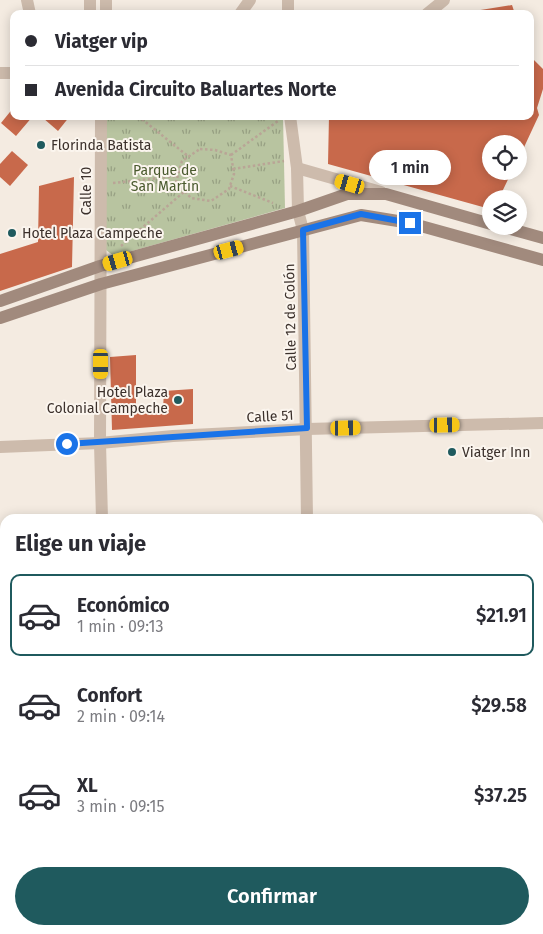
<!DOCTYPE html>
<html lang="es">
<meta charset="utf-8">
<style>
:root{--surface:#fff;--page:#f2f2f3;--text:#2b2b33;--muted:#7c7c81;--line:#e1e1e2;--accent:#1f5a5e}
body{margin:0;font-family:"Fira Sans",sans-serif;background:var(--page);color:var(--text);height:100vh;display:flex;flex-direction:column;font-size:19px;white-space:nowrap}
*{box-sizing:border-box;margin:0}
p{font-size:16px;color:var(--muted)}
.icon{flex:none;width:28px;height:28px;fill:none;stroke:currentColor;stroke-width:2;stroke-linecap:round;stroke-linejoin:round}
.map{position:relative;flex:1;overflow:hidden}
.drawer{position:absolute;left:0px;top:514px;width:544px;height:421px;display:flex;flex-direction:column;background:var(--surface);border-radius:15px 15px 0 0;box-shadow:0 2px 12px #0003}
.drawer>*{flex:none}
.banner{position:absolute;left:10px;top:10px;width:524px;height:110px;border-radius:10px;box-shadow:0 2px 12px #0003;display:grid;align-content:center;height:110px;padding:0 15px;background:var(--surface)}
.buttons{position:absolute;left:482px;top:135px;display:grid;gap:10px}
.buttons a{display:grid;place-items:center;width:45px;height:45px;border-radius:50%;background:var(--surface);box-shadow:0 2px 12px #0003;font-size:25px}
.end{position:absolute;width:22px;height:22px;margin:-11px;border:6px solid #1a73e8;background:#fff;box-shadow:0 0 0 2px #fff}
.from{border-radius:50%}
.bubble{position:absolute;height:35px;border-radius:18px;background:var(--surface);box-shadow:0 2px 12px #0003;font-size:16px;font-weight:600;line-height:35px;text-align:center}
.car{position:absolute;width:15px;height:30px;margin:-15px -8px;border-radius:6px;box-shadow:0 0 4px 1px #0007;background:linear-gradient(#f5c518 24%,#345 0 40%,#f5c518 0 76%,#345 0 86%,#f5c518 0)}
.banner b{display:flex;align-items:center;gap:18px;height:48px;font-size:19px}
.banner b+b{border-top:1px solid var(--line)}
.banner i{width:12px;height:12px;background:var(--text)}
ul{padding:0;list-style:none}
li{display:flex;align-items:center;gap:15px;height:82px;margin:0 10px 8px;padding:0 5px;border:2px solid transparent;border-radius:10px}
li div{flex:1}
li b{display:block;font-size:19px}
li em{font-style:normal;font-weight:600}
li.on{border-color:var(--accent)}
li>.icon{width:45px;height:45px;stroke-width:1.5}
h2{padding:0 15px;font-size:22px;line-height:60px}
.button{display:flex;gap:10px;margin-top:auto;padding:10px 15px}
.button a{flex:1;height:58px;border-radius:30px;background:var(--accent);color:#fff;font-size:20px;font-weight:600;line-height:58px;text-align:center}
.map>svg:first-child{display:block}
.park{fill:url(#park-tufts)}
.building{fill:#c8694b}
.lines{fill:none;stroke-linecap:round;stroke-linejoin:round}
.path{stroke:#b9a596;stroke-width:2.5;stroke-dasharray:2.5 2.5;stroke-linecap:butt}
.street{stroke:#cdbbac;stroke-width:12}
.secondary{stroke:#a18a7d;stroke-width:12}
.route{stroke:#1a73e8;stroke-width:6}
.poi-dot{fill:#1f5a5e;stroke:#fbf5ee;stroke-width:2}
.labels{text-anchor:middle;stroke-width:4;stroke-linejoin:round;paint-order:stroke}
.poi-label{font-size:14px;fill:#3b302b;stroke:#fbf5ee;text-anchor:start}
.park-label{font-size:14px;fill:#4a5a2e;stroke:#fbf5ee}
.street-label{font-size:14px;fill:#3b302b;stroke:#fbf5ee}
</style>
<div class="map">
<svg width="543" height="934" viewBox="0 0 543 934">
<defs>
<pattern id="park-tufts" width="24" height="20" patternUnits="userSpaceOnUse" patternTransform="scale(1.25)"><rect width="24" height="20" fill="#b8c4a0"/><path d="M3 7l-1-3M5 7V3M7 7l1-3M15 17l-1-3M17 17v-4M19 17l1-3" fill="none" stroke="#97a083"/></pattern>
</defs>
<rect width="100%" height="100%" fill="#f4ebe1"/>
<g class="park">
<path d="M 104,116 L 283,117 L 285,208 L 114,256 L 106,250 Z"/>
<path d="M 0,916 L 5,916 L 5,930 L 110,930 L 110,934 L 0,934 Z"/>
</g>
<g class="building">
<path d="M 512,5 L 515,14 L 465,14 L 468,12 Z"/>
<path d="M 530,56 L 543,69 L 543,89 L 537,108 L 539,115 L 519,158 L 519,144 L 491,144 L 491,171 L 512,171 L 502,192 L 497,192 L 494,199 L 491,199 L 490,209 L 328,164 L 329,116 L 530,116 Z"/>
<path d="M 14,107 L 14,116 L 33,116 L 16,136 L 1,123 Z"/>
<path d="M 44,116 L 70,116 L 58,131 L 43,118 Z"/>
<path d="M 12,151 L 28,165 L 10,186 L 0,177 L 0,164 Z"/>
<path d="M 74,177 L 72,267 L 0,291 L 0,254 L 38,242 L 39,186 Z"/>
<path d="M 136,355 L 136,410 L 163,409 L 164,391 L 193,389 L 193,424 L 112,430 L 110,357 Z"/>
<rect x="0" y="533" width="5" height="13"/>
<path d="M 5,565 L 5,578 L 0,578 L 0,566 Z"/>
<rect x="0" y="710" width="5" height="37"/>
<rect x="0" y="777" width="5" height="42"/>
<path d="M 5,863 L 5,877 L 0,877 L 0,864 Z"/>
<path d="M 170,930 L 170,934 L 118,934 L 118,931 Z"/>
</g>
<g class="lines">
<g class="path">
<path d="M 138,116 L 189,157"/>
<path d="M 200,149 L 215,150 L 231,155 L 234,174 L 229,189 L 211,201 L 191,198 L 176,182 L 182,161 Z"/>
<path d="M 231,155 L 278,121"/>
<path d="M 233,169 L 284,161"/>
<path d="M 113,183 L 178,176"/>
<path d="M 230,186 L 273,203"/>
<path d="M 121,246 L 185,191"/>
</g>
<g class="street">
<path d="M 27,0 L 30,14"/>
<path d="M 90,0 L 90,14"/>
<path d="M 106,0 L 106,14"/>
<path d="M 288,0 L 288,14"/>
<path d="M 240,14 L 250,0"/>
<path d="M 427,14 L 444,0"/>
<path d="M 0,73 L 14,73"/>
<path d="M 101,116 L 100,443 L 102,519"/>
<path d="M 290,116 L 297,168 L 298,211 L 303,230 L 307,519"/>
<path d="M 297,168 L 381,192"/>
<path d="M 0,447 L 100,443 L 173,436 L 307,429 L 543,423"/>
<path d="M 0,692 L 5,692"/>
<path d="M 539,693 L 543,693"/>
<path d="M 0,916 L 5,916"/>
<path d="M 539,918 L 543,918"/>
<path d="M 110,930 L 110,934"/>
<path d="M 315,930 L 315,934"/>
</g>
<g class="secondary">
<path d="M 500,226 L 543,238"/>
<path d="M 0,301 L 100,266 L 298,211 L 347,194 L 386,194 L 491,224"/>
<path d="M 0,318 L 101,284 L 361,215 L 410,223 L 543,260"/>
</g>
</g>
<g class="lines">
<path class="route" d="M 67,444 L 307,428 L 303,230 L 361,214 L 410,223"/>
</g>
<g class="poi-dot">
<circle cx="41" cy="145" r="5"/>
<circle cx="12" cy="233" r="5"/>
<circle cx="178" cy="400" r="5"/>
<circle cx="452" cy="452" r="5"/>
</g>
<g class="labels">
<g class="poi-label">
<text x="51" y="150">Florinda Batista</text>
<text x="22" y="238">Hotel Plaza Campeche</text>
<text x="168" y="397" text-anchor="end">Hotel Plaza<tspan x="168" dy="16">Colonial Campeche</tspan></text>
<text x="462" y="457">Viatger Inn</text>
</g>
<g class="park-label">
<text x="165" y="175">Parque de<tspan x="165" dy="16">San Martín</tspan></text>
</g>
<g class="street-label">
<text transform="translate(86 191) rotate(-90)" y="5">Calle 10</text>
<text transform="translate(290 317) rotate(-91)" y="5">Calle 12 de Colón</text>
<text transform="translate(270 416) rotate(-3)" y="5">Calle 51</text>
</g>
</g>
</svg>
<div class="buttons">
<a><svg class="icon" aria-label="locate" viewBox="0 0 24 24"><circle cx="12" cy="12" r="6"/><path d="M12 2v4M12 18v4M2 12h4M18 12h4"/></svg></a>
<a><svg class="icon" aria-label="layers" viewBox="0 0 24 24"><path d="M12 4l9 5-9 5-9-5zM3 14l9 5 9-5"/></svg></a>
</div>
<i class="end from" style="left:67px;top:444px"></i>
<i class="end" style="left:410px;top:223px"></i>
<div class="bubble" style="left:369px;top:150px;width:82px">1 min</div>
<i class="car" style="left:350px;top:184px;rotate:286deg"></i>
<i class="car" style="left:229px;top:250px;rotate:75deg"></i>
<i class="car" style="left:118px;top:261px;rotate:254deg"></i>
<i class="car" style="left:101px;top:364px;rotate:180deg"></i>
<i class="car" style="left:445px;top:425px;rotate:89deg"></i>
<i class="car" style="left:346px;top:428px;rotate:89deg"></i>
<div class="banner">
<b><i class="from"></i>Viatger vip</b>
<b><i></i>Avenida Circuito Baluartes Norte</b>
</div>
<section class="drawer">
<h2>Elige un viaje</h2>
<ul>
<li class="on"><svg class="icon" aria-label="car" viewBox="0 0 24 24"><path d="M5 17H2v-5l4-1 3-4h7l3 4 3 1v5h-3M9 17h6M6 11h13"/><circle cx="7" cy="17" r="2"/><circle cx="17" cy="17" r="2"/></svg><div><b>Económico</b><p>1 min · 09:13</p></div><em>$21.91</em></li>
<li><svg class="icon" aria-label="car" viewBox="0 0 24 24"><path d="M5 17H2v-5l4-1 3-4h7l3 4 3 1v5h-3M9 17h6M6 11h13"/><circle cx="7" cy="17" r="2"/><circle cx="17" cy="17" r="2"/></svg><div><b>Confort</b><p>2 min · 09:14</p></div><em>$29.58</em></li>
<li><svg class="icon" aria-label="car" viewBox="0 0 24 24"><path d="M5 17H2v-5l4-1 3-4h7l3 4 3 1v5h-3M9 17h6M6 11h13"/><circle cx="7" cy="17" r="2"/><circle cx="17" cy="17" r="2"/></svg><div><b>XL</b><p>3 min · 09:15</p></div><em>$37.25</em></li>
</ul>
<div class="button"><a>Confirmar</a></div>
</section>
</div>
